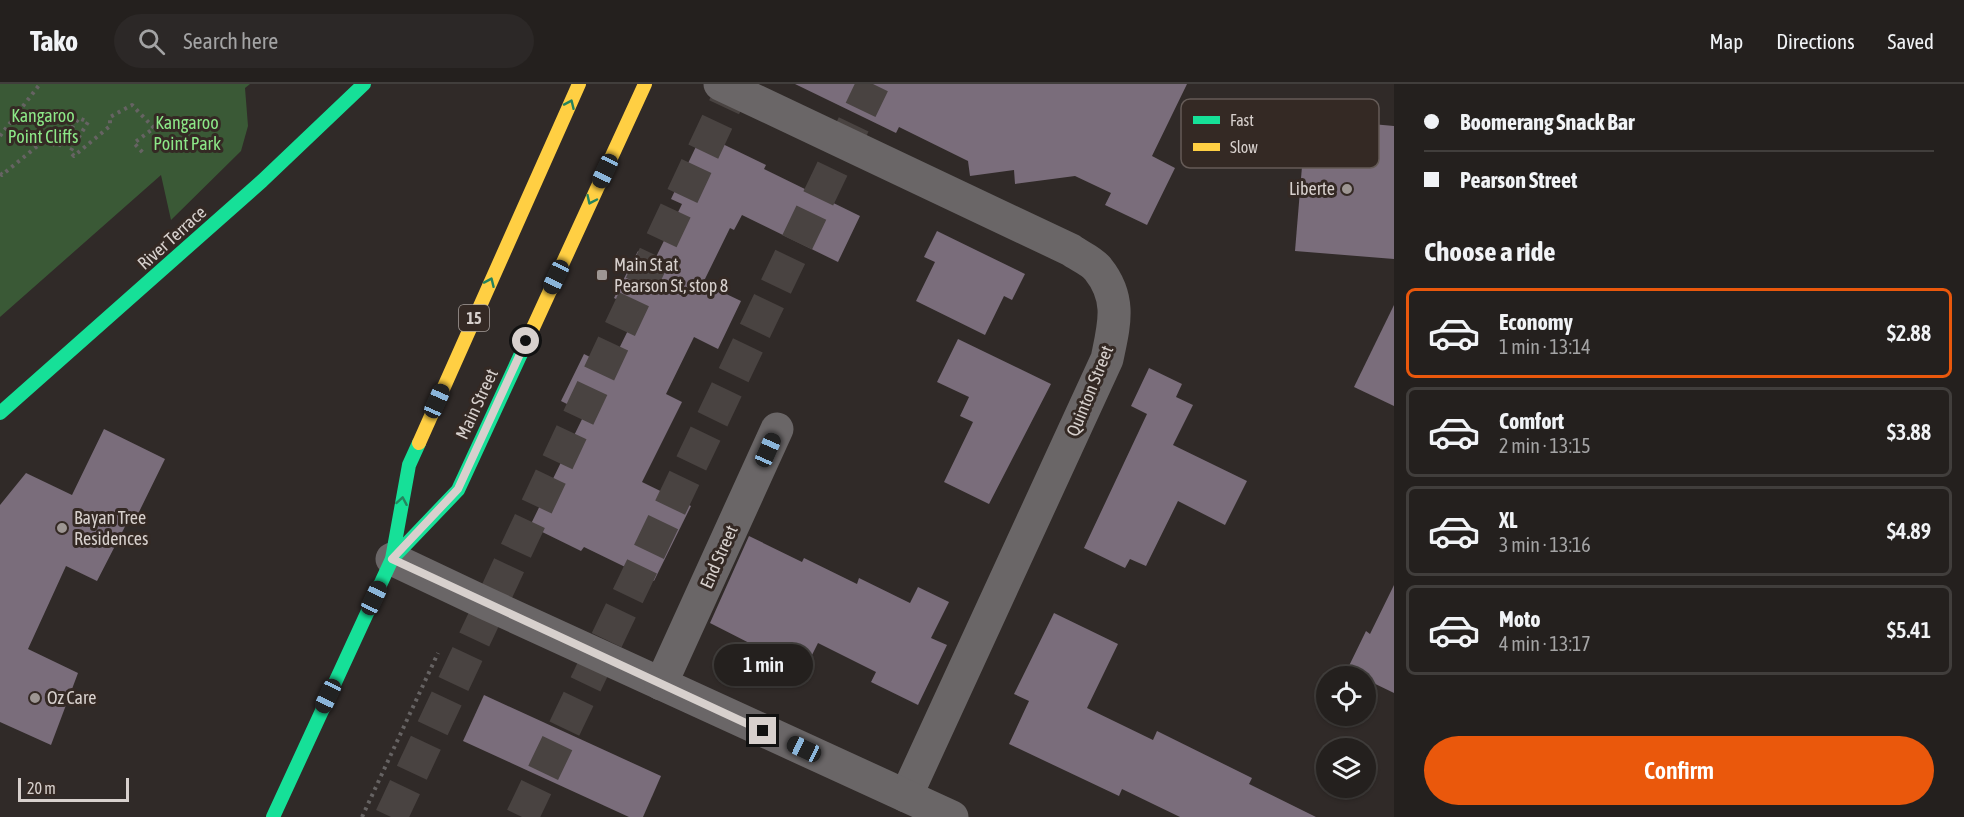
<!DOCTYPE html>
<meta charset="utf-8">
<style>
:root{--surface:#24201e;--page:#2c2827;--text:#f1f3f6;--muted:#a3a3a4;--line:#413e3c;--accent:#ea580c}
body{margin:0;font-family:"Asap Condensed",sans-serif;background:var(--page);color:var(--text);height:100vh;display:flex;flex-direction:column;font-size:22px;white-space:nowrap}
*{box-sizing:border-box;margin:0}
p{font-size:20px;color:var(--muted)}
.icon{flex:none;width:33px;height:33px;fill:none;stroke:currentColor;stroke-width:2;stroke-linecap:round;stroke-linejoin:round}
.map{position:relative;flex:1;overflow:hidden}
.drawer{display:flex;flex-direction:column;background:var(--surface);width:570px}
.drawer>*{flex:none}
.hud{display:grid;align-content:center;height:132px;padding:0 30px;background:var(--surface)}
.fabs{position:absolute;left:1316px;top:582px;display:grid;gap:12px}
.fabs a{display:grid;place-items:center;width:60px;height:60px;border-radius:50%;background:var(--surface);box-shadow:0 2px 4px #0004,0 0 0 2px var(--line);font-size:30px}
.scale{position:absolute;left:18px;bottom:15px;width:111px;box-sizing:border-box;padding-left:6px;border:3px solid #d7d0cd;border-top:0;font-size:16px;line-height:21px;white-space:nowrap;color:#d7d0cd;-webkit-text-stroke:4px #342924;paint-order:stroke}
.end{position:absolute;width:27px;height:27px;margin:-14px;border:8px solid #d7d0cd;background:#111;box-shadow:0 0 0 3px #111}
.from{border-radius:50%}
.bubble{position:absolute;height:42px;border-radius:21px;background:var(--surface);box-shadow:0 2px 4px #0004,0 0 0 2px var(--line);font-size:20px;font-weight:600;line-height:42px;text-align:center}
.car{position:absolute;width:18px;height:36px;margin:-18px -9px;border-radius:8px;box-shadow:0 0 4px 2px #0007;background:linear-gradient(#222 24%,#8ab4d8 0 40%,#222 0 76%,#8ab4d8 0 86%,#222 0)}
.hud b{display:flex;align-items:center;gap:21px;height:57px;font-size:22px}
.hud b+b{border-top:2px solid var(--line)}
.hud i{width:15px;height:15px;background:var(--text)}
ul{padding:0;list-style:none}
li{display:flex;align-items:center;gap:18px;height:90px;margin:0 12px 9px;padding:0 18px;border:3px solid var(--line);border-radius:9px}
li div{flex:1}
li b{display:block;font-size:22px}
li em{font-style:normal;font-weight:600}
li.selected{border-color:var(--accent)}
li>.icon{width:54px;height:54px;stroke-width:1.5}
h2{padding:0 30px;font-size:27px;line-height:72px}
.action{display:flex;gap:12px;margin-top:auto;padding:12px 30px}
.action a{flex:1;height:69px;border-radius:36px;background:var(--accent);color:#fff;font-size:24px;font-weight:600;line-height:69px;text-align:center}
header{display:flex;align-items:center;gap:36px;box-sizing:border-box;height:84px;padding:0 30px;background:var(--surface);border-bottom:2px solid var(--line)}
header strong{font-size:28px}
nav{display:flex;gap:33px;margin-inline-start:auto;font-size:21px}
.search{width:420px;height:54px;background:var(--page);display:flex;align-items:center;gap:15px;box-sizing:border-box;padding:0 21px;border-radius:33px;color:var(--muted);font-size:22px}
main{display:flex;flex:1;min-height:0}
.map>svg:first-child{display:block}
.green{fill:#3a5936}
.building{fill:#7a6d7b}
.lines{fill:none;stroke-linecap:round;stroke-linejoin:round}
.highway-tunnel{stroke:#494341;stroke-width:33;stroke-dasharray:33 16;stroke-linecap:butt}
.path{stroke:#666363;stroke-width:4;stroke-dasharray:3 4.5;stroke-linecap:butt}
.street{stroke:#6a6667;stroke-width:33}
.fast{stroke:#16e098;stroke-width:14}
.slow{stroke:#ffcf43;stroke-width:14}
.oneway{stroke:#25845e}
.route{stroke:#d7d0cd;stroke-width:8}
.poi-dot{fill:#9d9693;stroke:#342924;stroke-width:2}
.labels{text-anchor:middle;stroke-width:6;stroke-linejoin:round;paint-order:stroke}
.shield{fill:#342924;stroke:#a69e9a;stroke-width:1.5}
.shield-label{font-size:16px;font-weight:bold;fill:#d7d0cd}
.park-label{font-size:18px;fill:#8ce787;stroke:#342924}
.poi-label{font-size:18px;fill:#d7d0cd;stroke:#342924;text-anchor:start}
.street-label{font-size:18px;fill:#d7d0cd;stroke:#342924}
.key{fill:#342924;stroke:#655b57;stroke-width:1.5}
.key-label{font-size:16px;fill:#d7d0cd}
</style>
<header>
<strong>Tako</strong>
<div class="search"><svg class="icon" aria-label="search" viewBox="0 0 24 24"><circle cx="10" cy="10" r="6"/><path d="M15 15l6 6"/></svg>Search here</div>
<nav><a>Map</a><a>Directions</a><a>Saved</a></nav>
</header>
<main>
<div class="map">
<svg width="1394" height="733" viewBox="0 0 1394 733">
<rect width="100%" height="100%" fill="#302a28"/>
<path class="green" d="M 0,0 L 250,0 L 245,4 L 248,42 L 241,67 L 171,136 L 161,91 L 0,233 Z"/>
<g class="building">
<path d="M 795,0 L 1187,0 L 1152,72 L 1175,84 L 1147,141 L 1105,121 L 1111,109 L 1075,92 L 1015,100 L 1014,86 L 970,92 L 968,77 L 899,43 L 896,49 Z"/>
<path d="M 1306,34 L 1394,42 L 1394,175 L 1295,167 Z"/>
<path d="M 702,50 L 766,81 L 764,85 L 860,132 L 838,178 L 742,131 L 734,146 L 730,144 L 703,199 L 741,217 L 718,265 L 694,253 L 666,310 L 682,318 L 642,398 L 691,422 L 654,497 L 584,463 L 581,467 L 530,442 L 585,329 L 561,317 L 584,270 L 610,283 L 638,226 L 614,214 L 638,167 L 655,175 L 682,120 L 671,115 Z"/>
<path d="M 937,147 L 1025,190 L 1012,216 L 1004,212 L 985,251 L 916,217 L 935,178 L 924,173 Z"/>
<path d="M 1394,221 L 1394,322 L 1354,303 Z"/>
<path d="M 958,255 L 1051,300 L 989,420 L 944,398 L 973,338 L 960,332 L 969,313 L 937,298 Z"/>
<path d="M 1149,284 L 1182,300 L 1176,313 L 1193,321 L 1173,361 L 1247,397 L 1225,441 L 1178,417 L 1146,482 L 1130,475 L 1125,484 L 1084,464 L 1147,330 L 1131,322 Z"/>
<path d="M 104,345 L 165,375 L 138,430 L 133,427 L 97,497 L 66,482 L 28,565 L 78,589 L 51,661 L 0,638 L 0,421 L 26,389 L 72,411 Z"/>
<path d="M 749,452 L 802,478 L 804,474 L 857,500 L 859,494 L 910,519 L 918,503 L 949,518 L 931,554 L 947,561 L 918,621 L 871,598 L 876,588 L 818,559 L 804,587 L 710,539 Z"/>
<path d="M 1394,501 L 1394,609 L 1365,595 L 1365,592 L 1360,592 L 1347,586 L 1366,547 L 1370,550 Z"/>
<path d="M 1054,529 L 1118,560 L 1087,624 L 1153,656 L 1157,647 L 1252,694 L 1249,700 L 1316,733 L 1180,733 L 1122,705 L 1119,712 L 1009,660 L 1029,617 L 1014,610 Z"/>
<path d="M 484,611 L 661,692 L 643,733 L 629,733 L 463,657 Z"/>
</g>
<g class="lines">
<g class="highway-tunnel">
<path d="M 391,733 L 735,0"/>
<path d="M 522,733 L 873,0"/>
</g>
<g class="path">
<path d="M 0,52 L 40,0"/>
<path d="M 0,89 L 2,91 L 46,55 L 58,63 L 79,34 L 88,38 L 70,68 L 74,72 L 110,42 L 110,33 L 132,21 L 154,44 L 134,59 L 144,70"/>
<path d="M 362,733 L 438,569"/>
</g>
<g class="street">
<path d="M 720,0 L 1071,166 C 1079,172 1092,177 1098,185 C 1122,215 1114,241 1107,275 L 906,712"/>
<path d="M 392,475 L 485,519 L 952,733"/>
<path d="M 661,600 L 777,345"/>
</g>
<g class="fast">
<path d="M 0,329 L 262,97 L 364,0"/>
<path d="M 392,475 L 458,406 L 532,246"/>
<path d="M 273,733 L 392,475 L 409,381 L 419,359"/>
</g>
<g class="slow">
<path d="M 532,246 L 645,0"/>
<path d="M 419,359 L 579,0"/>
</g>
</g>
<defs><path id="oneway-chevron" d="M-2-3.5L2.5 0L-2 3.5" fill="none" stroke-width="1.6" stroke-linecap="round" stroke-linejoin="round" transform="scale(1.5)"/></defs>
<g class="oneway">
<use href="#oneway-chevron" transform="translate(570 20) rotate(-66)"/>
<use href="#oneway-chevron" transform="translate(591 116) rotate(115)"/>
<use href="#oneway-chevron" transform="translate(490 198) rotate(-66)"/>
<use href="#oneway-chevron" transform="translate(402 417) rotate(-80)"/>
</g>
<g class="lines">
<path class="route" d="M 526,257 L 458,405 L 392,475 L 763,647"/>
</g>
<g class="poi-dot">
<circle cx="1347" cy="105" r="6"/>
<rect x="596" y="185" width="12" height="12" rx="3"/>
<circle cx="62" cy="444" r="6"/>
<circle cx="35" cy="614" r="6"/>
</g>
<g class="labels">
<rect class="shield" x="459" y="221" width="30" height="26" rx="4.5"/>
<g class="shield-label">
<text x="474" y="240">15</text>
</g>
<g class="park-label">
<text x="43" y="38">Kangaroo<tspan x="43" dy="21">Point Cliffs</tspan></text>
<text x="187" y="45">Kangaroo<tspan x="187" dy="21">Point Park</tspan></text>
</g>
<g class="poi-label">
<text x="1335" y="111" text-anchor="end">Liberte</text>
<text x="614" y="187">Main St at<tspan x="614" dy="21">Pearson St, stop 8</tspan></text>
<text x="74" y="440">Bayan Tree<tspan x="74" dy="21">Residences</tspan></text>
<text x="47" y="620">Oz Care</text>
</g>
<g class="street-label">
<text transform="translate(172 154) rotate(-42)" y="6">River Terrace</text>
<text transform="translate(1090 307) rotate(-68)" y="6">Quinton Street</text>
<text transform="translate(477 320) rotate(-65)" y="6">Main Street</text>
<text transform="translate(719 473) rotate(-66)" y="6">End Street</text>
</g>
</g>
<rect x="1181" y="15" width="198" height="69" rx="9" class="key"/>
<rect x="1193" y="32" width="27" height="8" fill="#16e098"/>
<rect x="1193" y="59" width="27" height="8" fill="#ffcf43"/>
<g class="key-label">
<text x="1230" y="42">Fast</text>
<text x="1230" y="69">Slow</text>
</g>
</svg>
<div class="fabs">
<a><svg class="icon" aria-label="locate" viewBox="0 0 24 24"><circle cx="12" cy="12" r="6"/><path d="M12 2v4M12 18v4M2 12h4M18 12h4"/></svg></a>
<a><svg class="icon" aria-label="layers" viewBox="0 0 24 24"><path d="M12 4l9 5-9 5-9-5zM3 14l9 5 9-5"/></svg></a>
</div>
<div class="scale">20 m</div>
<i class="end from" style="left:526px;top:257px"></i>
<i class="end" style="left:763px;top:647px"></i>
<div class="bubble" style="left:714px;top:560px;width:99px">1 min</div>
<i class="car" style="left:605px;top:87px;rotate:205deg"></i>
<i class="car" style="left:556px;top:193px;rotate:205deg"></i>
<i class="car" style="left:437px;top:317px;rotate:24deg"></i>
<i class="car" style="left:768px;top:366px;rotate:24deg"></i>
<i class="car" style="left:374px;top:514px;rotate:25deg"></i>
<i class="car" style="left:328px;top:612px;rotate:205deg"></i>
<i class="car" style="left:804px;top:665px;rotate:295deg"></i>
</div>
<section class="drawer">
<div class="hud">
<b><i class="from"></i>Boomerang Snack Bar</b>
<b><i></i>Pearson Street</b>
</div>
<h2>Choose a ride</h2>
<ul>
<li class="selected"><svg class="icon" aria-label="car" viewBox="0 0 24 24"><path d="M5 17H2v-5l4-1 3-4h7l3 4 3 1v5h-3M9 17h6M6 11h13"/><circle cx="7" cy="17" r="2"/><circle cx="17" cy="17" r="2"/></svg><div><b>Economy</b><p>1 min · 13:14</p></div><em>$2.88</em></li>
<li><svg class="icon" aria-label="car" viewBox="0 0 24 24"><path d="M5 17H2v-5l4-1 3-4h7l3 4 3 1v5h-3M9 17h6M6 11h13"/><circle cx="7" cy="17" r="2"/><circle cx="17" cy="17" r="2"/></svg><div><b>Comfort</b><p>2 min · 13:15</p></div><em>$3.88</em></li>
<li><svg class="icon" aria-label="car" viewBox="0 0 24 24"><path d="M5 17H2v-5l4-1 3-4h7l3 4 3 1v5h-3M9 17h6M6 11h13"/><circle cx="7" cy="17" r="2"/><circle cx="17" cy="17" r="2"/></svg><div><b>XL</b><p>3 min · 13:16</p></div><em>$4.89</em></li>
<li><svg class="icon" aria-label="car" viewBox="0 0 24 24"><path d="M5 17H2v-5l4-1 3-4h7l3 4 3 1v5h-3M9 17h6M6 11h13"/><circle cx="7" cy="17" r="2"/><circle cx="17" cy="17" r="2"/></svg><div><b>Moto</b><p>4 min · 13:17</p></div><em>$5.41</em></li>
</ul>
<div class="action"><a>Confirm</a></div>
</section>
</main>
